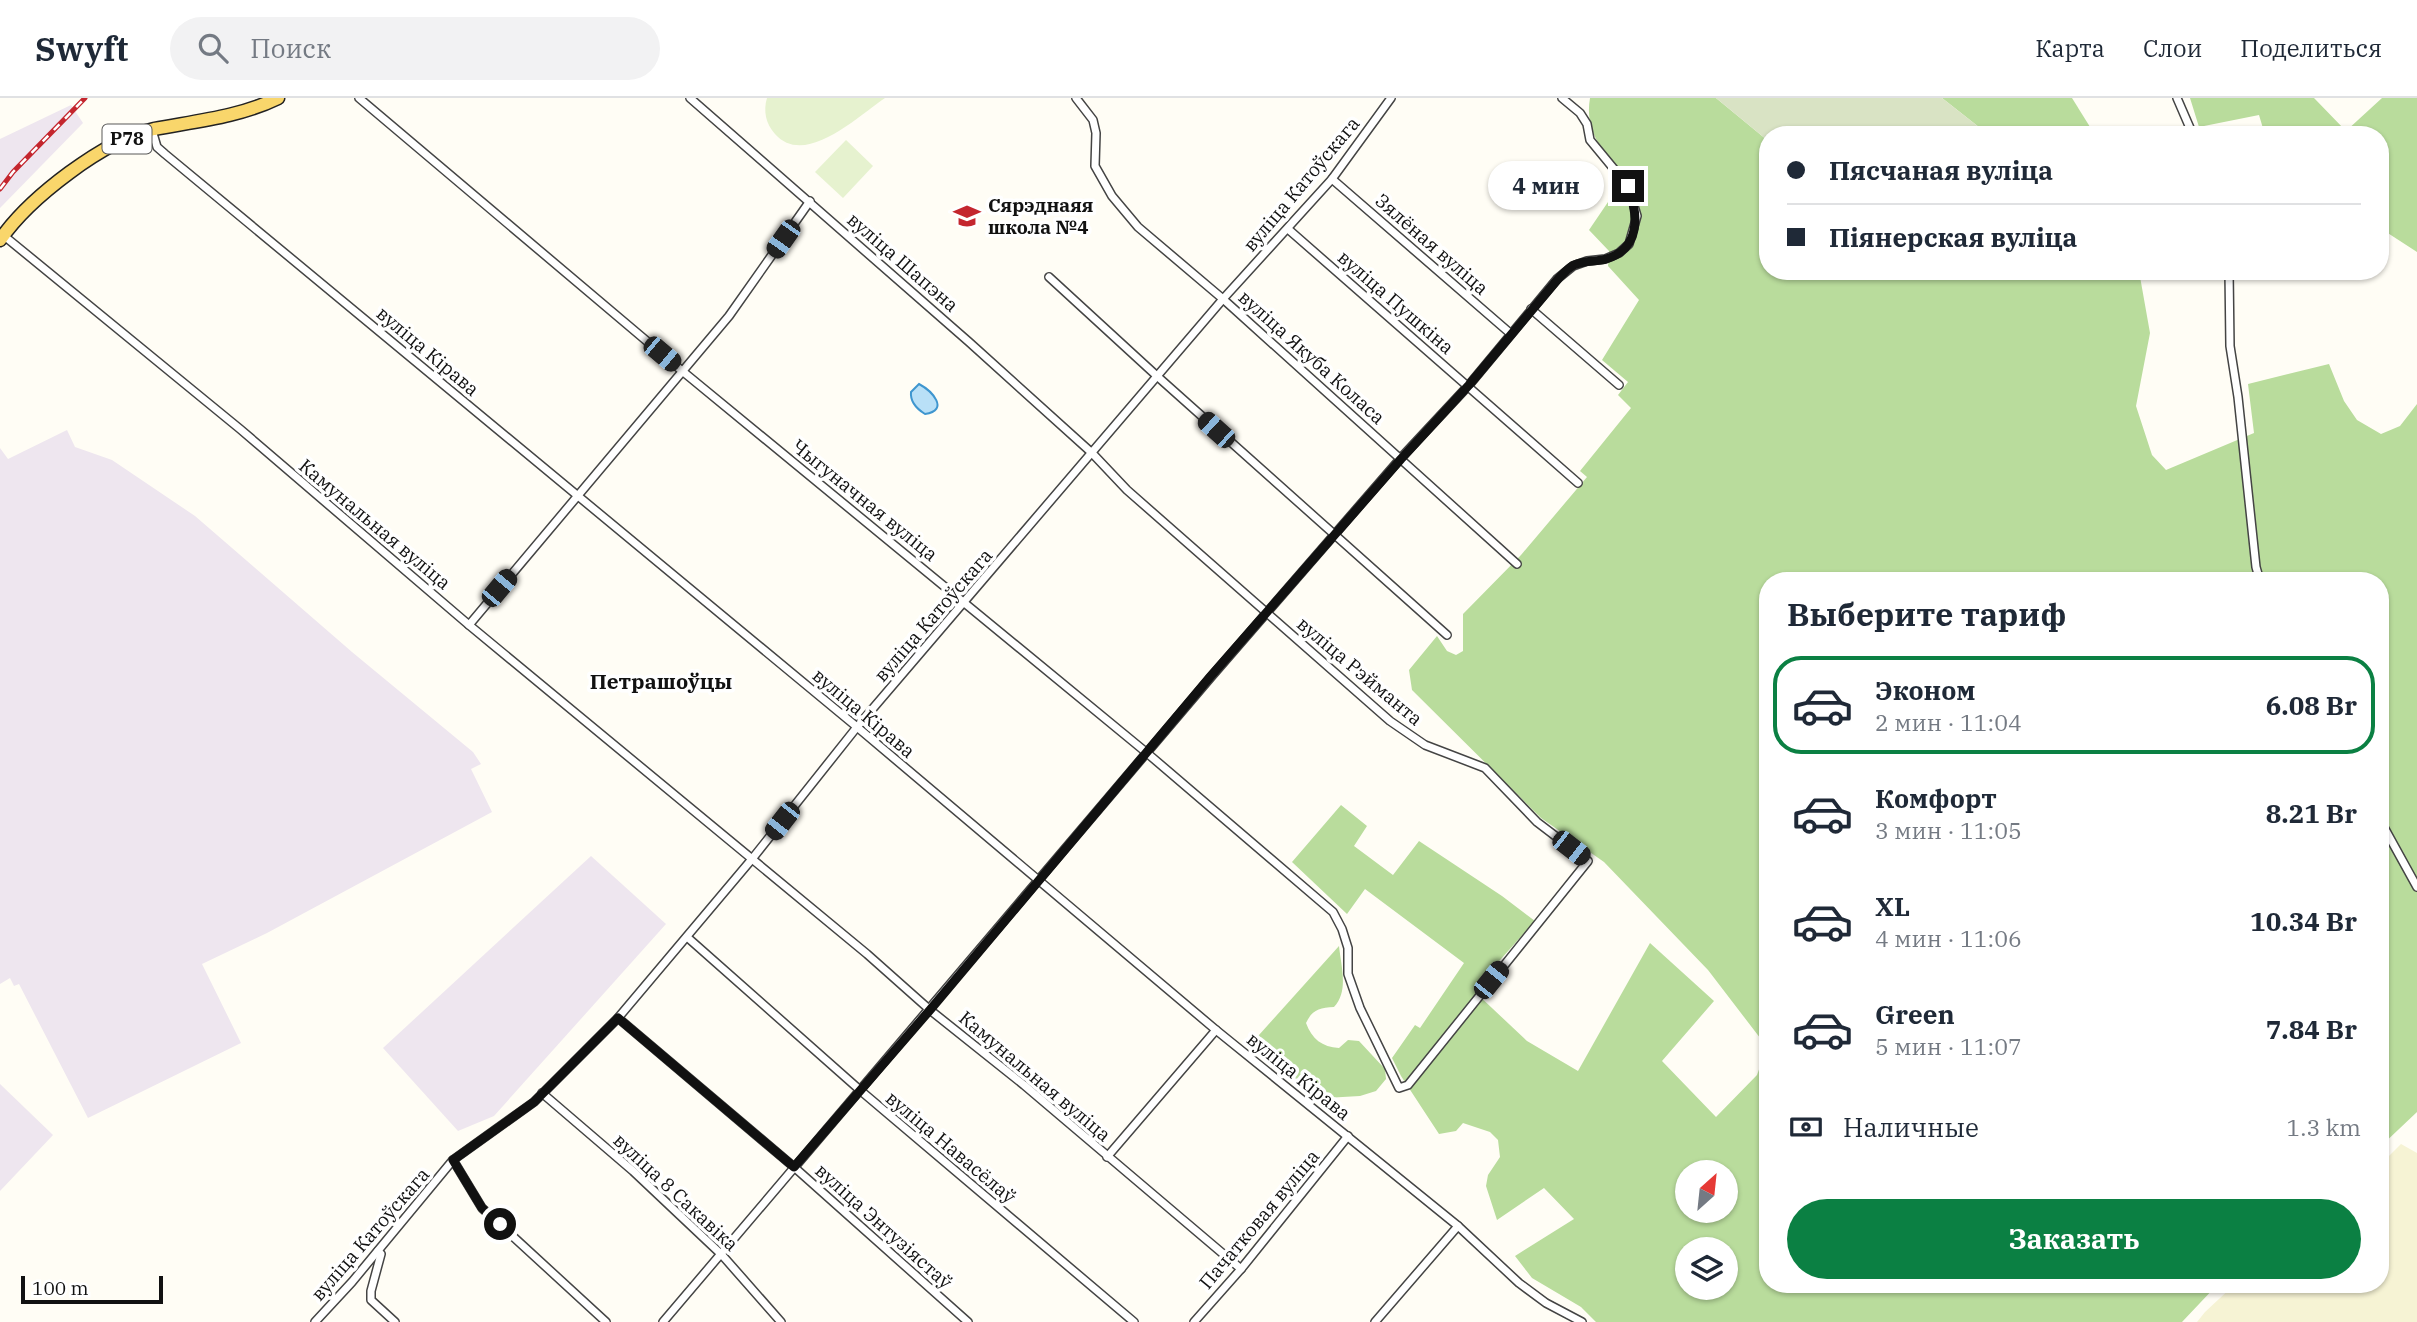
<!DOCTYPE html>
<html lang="ru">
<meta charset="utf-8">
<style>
:root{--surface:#fff;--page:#f2f2f3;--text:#1f2937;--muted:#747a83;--line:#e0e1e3;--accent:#0b8043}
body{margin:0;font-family:"IBM Plex Serif",serif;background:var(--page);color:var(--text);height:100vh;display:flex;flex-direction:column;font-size:26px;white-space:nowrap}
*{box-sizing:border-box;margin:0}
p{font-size:23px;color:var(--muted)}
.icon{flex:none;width:38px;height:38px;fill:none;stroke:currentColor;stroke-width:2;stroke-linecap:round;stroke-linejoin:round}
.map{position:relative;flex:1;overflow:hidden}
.details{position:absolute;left:1759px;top:474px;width:630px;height:721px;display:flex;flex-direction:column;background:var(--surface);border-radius:28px;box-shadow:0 2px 5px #0004}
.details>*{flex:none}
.banner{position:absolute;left:1759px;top:28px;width:630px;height:154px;border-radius:28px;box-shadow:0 2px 5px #0004;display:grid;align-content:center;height:154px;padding:0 28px;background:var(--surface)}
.needle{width:46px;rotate:27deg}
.controls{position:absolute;left:1675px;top:1062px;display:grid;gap:14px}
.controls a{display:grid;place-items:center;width:63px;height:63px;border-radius:50%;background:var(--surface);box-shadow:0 2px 5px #0004;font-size:35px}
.scale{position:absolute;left:21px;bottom:18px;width:142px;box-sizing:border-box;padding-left:7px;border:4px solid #111;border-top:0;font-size:19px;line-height:24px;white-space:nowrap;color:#111;-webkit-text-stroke:5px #fff;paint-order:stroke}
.end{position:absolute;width:32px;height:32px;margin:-16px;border:9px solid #111;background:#fff;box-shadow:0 0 0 4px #fff}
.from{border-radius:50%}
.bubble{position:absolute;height:49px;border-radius:24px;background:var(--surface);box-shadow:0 2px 5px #0004;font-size:23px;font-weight:800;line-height:49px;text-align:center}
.car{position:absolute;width:21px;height:42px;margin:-21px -10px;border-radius:9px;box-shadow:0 0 5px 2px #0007;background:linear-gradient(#222 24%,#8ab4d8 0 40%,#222 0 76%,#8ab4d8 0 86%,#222 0)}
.banner b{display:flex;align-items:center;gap:24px;height:66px;font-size:26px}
.banner b+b{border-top:2px solid var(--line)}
.banner i{width:18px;height:18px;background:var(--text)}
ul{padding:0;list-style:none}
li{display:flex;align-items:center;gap:21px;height:98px;margin:0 14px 10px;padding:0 14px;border:4px solid transparent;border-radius:28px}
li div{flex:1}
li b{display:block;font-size:26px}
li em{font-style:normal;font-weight:800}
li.on{border-color:var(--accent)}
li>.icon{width:63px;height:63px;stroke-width:1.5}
h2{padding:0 28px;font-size:32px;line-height:84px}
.pay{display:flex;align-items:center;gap:18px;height:77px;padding:0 28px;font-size:26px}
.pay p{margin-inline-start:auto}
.button{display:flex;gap:14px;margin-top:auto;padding:14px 28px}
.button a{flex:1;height:80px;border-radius:42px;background:var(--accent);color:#fff;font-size:28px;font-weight:800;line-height:80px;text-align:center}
header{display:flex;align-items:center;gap:42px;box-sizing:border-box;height:98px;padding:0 35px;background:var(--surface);border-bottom:2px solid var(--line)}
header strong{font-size:33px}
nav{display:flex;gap:38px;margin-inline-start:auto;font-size:24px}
.search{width:490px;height:63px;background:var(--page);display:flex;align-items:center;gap:18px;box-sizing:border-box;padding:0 24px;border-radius:38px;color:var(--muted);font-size:26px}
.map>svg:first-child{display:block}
.industrial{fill:#eee6ef}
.farmland{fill:#f6f3d4}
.forest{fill:#b9dc9c;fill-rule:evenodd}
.cemetery{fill:#d9e3c4}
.pitch{fill:#e6f2cf}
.water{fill:#b9e0f7;stroke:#3f96cf;stroke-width:2}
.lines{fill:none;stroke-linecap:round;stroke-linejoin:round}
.minor-casing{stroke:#444;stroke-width:10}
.primary-casing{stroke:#222;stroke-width:15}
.minor{stroke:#fff;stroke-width:7}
.primary{stroke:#f9d66b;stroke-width:12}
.rail-casing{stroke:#c4262e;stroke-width:5}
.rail{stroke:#fff;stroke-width:2.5;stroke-dasharray:8;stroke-linecap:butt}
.route{stroke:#111;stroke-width:9}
.labels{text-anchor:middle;stroke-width:7;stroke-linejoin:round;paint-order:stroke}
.shield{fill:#fff;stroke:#585858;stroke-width:2}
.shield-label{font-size:18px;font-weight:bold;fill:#111}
.street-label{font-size:19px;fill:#111;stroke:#fff}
.poi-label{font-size:19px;font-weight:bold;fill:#111;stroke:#fff;text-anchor:start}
.neighbourhood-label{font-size:21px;font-weight:bold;fill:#111;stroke:#fff}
</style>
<header>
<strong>Swyft</strong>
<div class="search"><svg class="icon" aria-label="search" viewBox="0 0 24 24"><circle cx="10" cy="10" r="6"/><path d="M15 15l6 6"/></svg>Поиск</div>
<nav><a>Карта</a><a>Слои</a><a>Поделиться</a></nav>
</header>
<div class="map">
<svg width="2417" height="1224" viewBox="0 0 2417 1224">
<rect width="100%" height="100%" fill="#fffdf5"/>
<g class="industrial">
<path d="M 71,7 L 83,25 L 0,110 L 0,41 Z"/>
<path d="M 67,332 L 75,349 L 112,362 L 195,418 L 352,554 L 473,654 L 481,666 L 471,671 L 492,714 L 267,835 L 202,866 L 241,945 L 88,1020 L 19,886 L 14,888 L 10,880 L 0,886 L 0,350 L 8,361 Z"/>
<path d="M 591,758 L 666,826 L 494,1018 L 458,1033 L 383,950 Z"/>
<path d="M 0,986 L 53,1037 L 0,1093 Z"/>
</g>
<path class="farmland" d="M 2401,1046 L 2417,1055 L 2417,1224 L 2197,1224 L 2205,1214 L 2234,1187 L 2380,1186 L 2380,1067 Z"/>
<g class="forest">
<path d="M 1590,0 L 1716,0 L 1767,42 L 1768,173 L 1930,173 L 1933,176 L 1936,173 L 2139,173 L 2150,235 L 2136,308 L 2152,357 L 2166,372 L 2254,335 L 2248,286 L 2329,266 L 2344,303 L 2357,322 L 2381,336 L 2400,328 L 2417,306 L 2417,1014 L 2380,1049 L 2380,483 L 1768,483 L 1768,1186 L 2217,1187 L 2182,1224 L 1596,1224 L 1581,1209 L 1532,1180 L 1515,1158 L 1574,1121 L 1544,1090 L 1497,1122 L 1486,1088 L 1488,1077 L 1500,1059 L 1498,1042 L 1490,1034 L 1463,1025 L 1456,1033 L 1439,1036 L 1401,978 L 1392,960 L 1415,927 L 1420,930 L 1464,865 L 1365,791 L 1347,816 L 1292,764 L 1341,707 L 1367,728 L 1354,748 L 1393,777 L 1419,743 L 1502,798 L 1535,823 L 1492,871 L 1475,894 L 1527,943 L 1578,973 L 1650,845 L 1714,903 L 1662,963 L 1716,1019 L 1757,977 L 1767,949 L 1708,872 L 1604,764 L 1541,720 L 1412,592 L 1409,572 L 1437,538 L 1447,553 L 1456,557 L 1463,553 L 1463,516 L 1521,457 L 1587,379 L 1580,373 L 1631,310 L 1618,297 L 1628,284 L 1602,262 L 1639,202 L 1608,168 L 1609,153 L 1589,132 L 1625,79 C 1604,54 1584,35 1590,0 ZM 1687,1074 L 1726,1074 L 1726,1113 L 1687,1113 ZM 1687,1152 L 1726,1152 L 1726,1190 L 1687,1190 Z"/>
<path d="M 1942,0 L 2072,0 L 2095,37 L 1989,37 Z"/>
<path d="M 2190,0 L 2314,0 L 2346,33 L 2382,0 L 2417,0 L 2417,154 L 2380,130 L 2380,37 L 2265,37 L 2259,17 L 2199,29 Z"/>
<path d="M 1339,848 C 1341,868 1349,893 1334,909 C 1319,910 1312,912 1306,925 C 1312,941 1322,949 1339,950 L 1348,942 L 1359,943 L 1385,971 L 1386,981 L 1376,993 L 1360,998 L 1325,1000 L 1307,990 L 1250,947 Z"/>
</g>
<path class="cemetery" d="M 1716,0 L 1942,0 L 1989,37 L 1768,37 L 1767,42 Z"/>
<g class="pitch">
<path d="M 767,0 L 885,0 C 858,18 805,70 775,36 C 766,26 763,13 767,0 Z"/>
<path d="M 846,42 L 873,68 L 843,100 L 815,74 Z"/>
</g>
<path class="water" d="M 919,286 C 932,293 950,312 925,316 C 917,311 910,304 911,294 Z"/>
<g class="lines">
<defs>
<g id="minor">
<path d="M 359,0 L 681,272 L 1147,655 L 1333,814 L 1342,831 L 1348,850 L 1348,876 L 1360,910 L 1399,990 L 1408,987 L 1588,763 L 1537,724 L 1485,670 L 1425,647 L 1390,623 L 1127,392 L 1092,355 L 969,244 L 690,0"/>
<path d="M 1076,0 L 1093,22 L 1096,35 L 1095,68 L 1112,98 L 1138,129 L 1223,201 L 1517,466"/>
<path d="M 2177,0 L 2193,37"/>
<path d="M 152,32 L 157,49 L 165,56 L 857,629 L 1216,932 L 1458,1128 L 1519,1185 L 1546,1205 L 1582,1224"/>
<path d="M 1332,81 L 1511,236"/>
<path d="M 1288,131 L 1578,385"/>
<path d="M 3,137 L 240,331 L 469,527 L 867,856 L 930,912 L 1024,987 L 1241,1171"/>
<path d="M 2229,173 L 2230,248 L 2238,299 L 2256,469 L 2260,483"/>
<path d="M 1049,179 L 1158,279 L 1447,537"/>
<path d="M 1531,211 L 1619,287"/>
<path d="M 469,527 L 729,218 L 810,103"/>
<path d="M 2380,722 L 2417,789"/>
<path d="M 687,839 L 861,993 L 1134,1224"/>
<path d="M 618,920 L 794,1069 L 968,1224"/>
<path d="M 542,995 L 633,1073 L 722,1157 L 781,1224"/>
<path d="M 1107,1059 L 1216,932"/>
<path d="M 453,1062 L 482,1110 L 606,1224"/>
<path d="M 378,1153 L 381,1156 L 371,1193 L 371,1202 L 395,1224"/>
<path d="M 315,1224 L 352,1184 L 453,1062 L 534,1004 L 618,920 L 752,761 L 857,629 L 1223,201 L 1332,81 L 1391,0"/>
<path d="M 663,1224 L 1211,579 L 1400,361 L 1469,287 L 1557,181 L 1573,168 L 1587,163 L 1605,161 L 1619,155 L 1629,146 L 1637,118 L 1628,88 L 1590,42 L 1587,26 L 1580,15 L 1562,0"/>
<path d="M 1194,1224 L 1241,1171 L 1348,1038"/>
<path d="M 1375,1224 L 1458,1128"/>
</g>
<path id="primary" d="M 0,142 C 29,100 104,42 154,31 C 196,23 239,19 278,0"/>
</defs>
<use href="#minor" class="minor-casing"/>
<use href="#primary" class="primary-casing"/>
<use href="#minor" class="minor"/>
<use href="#primary" class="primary"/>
<defs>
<path id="rail" d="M 0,91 L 13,74 L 85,0"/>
</defs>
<use href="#rail" class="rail-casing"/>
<use href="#rail" class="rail"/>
</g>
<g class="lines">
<path class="route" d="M 500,1126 L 482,1110 L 453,1062 L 534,1004 L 618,920 L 794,1069 L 930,912 L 1210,579 L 1401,361 L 1469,287 L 1558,181 C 1563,176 1568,170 1574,167 C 1585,162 1596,164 1606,161 C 1642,150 1638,116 1628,88"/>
</g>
<defs>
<symbol id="school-bare" viewBox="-9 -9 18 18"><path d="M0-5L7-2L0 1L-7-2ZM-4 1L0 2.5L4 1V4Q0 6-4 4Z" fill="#c4262e" stroke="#fff" stroke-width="2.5" paint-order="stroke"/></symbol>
</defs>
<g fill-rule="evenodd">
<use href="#school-bare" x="948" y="99" width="38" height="38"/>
</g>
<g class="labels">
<rect class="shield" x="102.5" y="26.5" width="49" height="29" rx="5"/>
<g class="shield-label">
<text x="127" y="47">Р78</text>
</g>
<g class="street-label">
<text transform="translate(1301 86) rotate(-50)" y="7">вуліца Катоўскага</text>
<text transform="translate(1432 146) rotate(41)" y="7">Зялёная вуліца</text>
<text transform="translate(903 164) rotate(41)" y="7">вуліца Шапэна</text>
<text transform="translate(1396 204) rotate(41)" y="7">вуліца Пушкіна</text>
<text transform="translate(428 253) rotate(40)" y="7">вуліца Кірава</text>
<text transform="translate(1312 259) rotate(42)" y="7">вуліца Якуба Коласа</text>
<text transform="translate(865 402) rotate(39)" y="7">Чыгуначная вуліца</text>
<text transform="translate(375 426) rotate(40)" y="7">Камунальная вуліца</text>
<text transform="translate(933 517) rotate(-49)" y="7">вуліца Катоўскага</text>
<text transform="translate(1360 573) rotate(40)" y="7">вуліца Рэйманта</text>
<text transform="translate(864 615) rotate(40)" y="7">вуліца Кірава</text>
<text transform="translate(1035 978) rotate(40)" y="7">Камунальная вуліца</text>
<text transform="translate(1299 978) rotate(39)" y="7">вуліца Кірава</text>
<text transform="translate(951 1049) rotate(40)" y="7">вуліца Навасёлаў</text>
<text transform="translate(676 1094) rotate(43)" y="7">вуліца 8 Сакавіка</text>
<text transform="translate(1259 1121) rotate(-50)" y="7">Пачатковая вуліца</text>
<text transform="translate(884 1128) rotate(42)" y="7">вуліца Энтузіястаў</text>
<text transform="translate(370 1136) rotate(-49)" y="7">вуліца Катоўскага</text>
</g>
<g class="poi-label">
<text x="988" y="114">Сярэднаяя<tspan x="988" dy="22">школа №4</tspan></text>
</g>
<g class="neighbourhood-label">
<text x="661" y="591">Петрашоўцы</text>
</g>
</g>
</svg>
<div class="controls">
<a><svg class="needle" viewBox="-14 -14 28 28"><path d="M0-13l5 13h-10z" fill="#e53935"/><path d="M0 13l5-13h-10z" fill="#747a83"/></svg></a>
<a><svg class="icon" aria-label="layers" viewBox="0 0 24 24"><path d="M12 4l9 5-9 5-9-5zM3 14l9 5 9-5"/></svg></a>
</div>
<div class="scale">100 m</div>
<i class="end from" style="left:500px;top:1126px"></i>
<i class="end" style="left:1628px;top:88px"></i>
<div class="bubble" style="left:1488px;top:63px;width:116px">4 мин</div>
<i class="car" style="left:783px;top:141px;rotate:215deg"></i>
<i class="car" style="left:662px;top:256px;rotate:130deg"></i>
<i class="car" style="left:1216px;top:332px;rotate:312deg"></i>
<i class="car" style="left:499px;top:490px;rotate:40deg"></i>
<i class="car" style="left:782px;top:723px;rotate:218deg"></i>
<i class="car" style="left:1571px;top:750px;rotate:128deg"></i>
<i class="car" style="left:1491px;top:882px;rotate:39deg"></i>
<div class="banner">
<b><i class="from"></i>Пясчаная вуліца</b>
<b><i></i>Піянерская вуліца</b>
</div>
<section class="details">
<h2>Выберите тариф</h2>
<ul>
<li class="on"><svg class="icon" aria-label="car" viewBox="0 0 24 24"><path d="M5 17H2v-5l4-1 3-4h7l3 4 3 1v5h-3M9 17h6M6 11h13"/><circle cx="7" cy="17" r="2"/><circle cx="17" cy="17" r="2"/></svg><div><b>Эконом</b><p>2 мин · 11:04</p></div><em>6.08 Br</em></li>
<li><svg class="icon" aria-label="car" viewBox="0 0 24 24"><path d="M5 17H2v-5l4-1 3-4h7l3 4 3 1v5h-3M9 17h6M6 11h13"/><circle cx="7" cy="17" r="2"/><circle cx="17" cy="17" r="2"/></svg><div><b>Комфорт</b><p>3 мин · 11:05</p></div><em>8.21 Br</em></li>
<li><svg class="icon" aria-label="car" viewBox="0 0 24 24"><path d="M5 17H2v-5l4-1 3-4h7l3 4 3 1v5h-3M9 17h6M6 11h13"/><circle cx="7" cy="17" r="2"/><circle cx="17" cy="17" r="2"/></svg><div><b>XL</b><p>4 мин · 11:06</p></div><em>10.34 Br</em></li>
<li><svg class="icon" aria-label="car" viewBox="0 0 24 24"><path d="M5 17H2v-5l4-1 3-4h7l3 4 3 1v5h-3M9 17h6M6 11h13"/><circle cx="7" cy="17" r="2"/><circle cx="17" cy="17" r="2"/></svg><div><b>Green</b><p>5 мин · 11:07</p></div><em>7.84 Br</em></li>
</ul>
<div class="pay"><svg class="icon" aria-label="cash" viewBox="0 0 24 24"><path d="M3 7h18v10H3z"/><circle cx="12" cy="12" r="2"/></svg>Наличные<p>1.3 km</p></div>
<div class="button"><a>Заказать</a></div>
</section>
</div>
